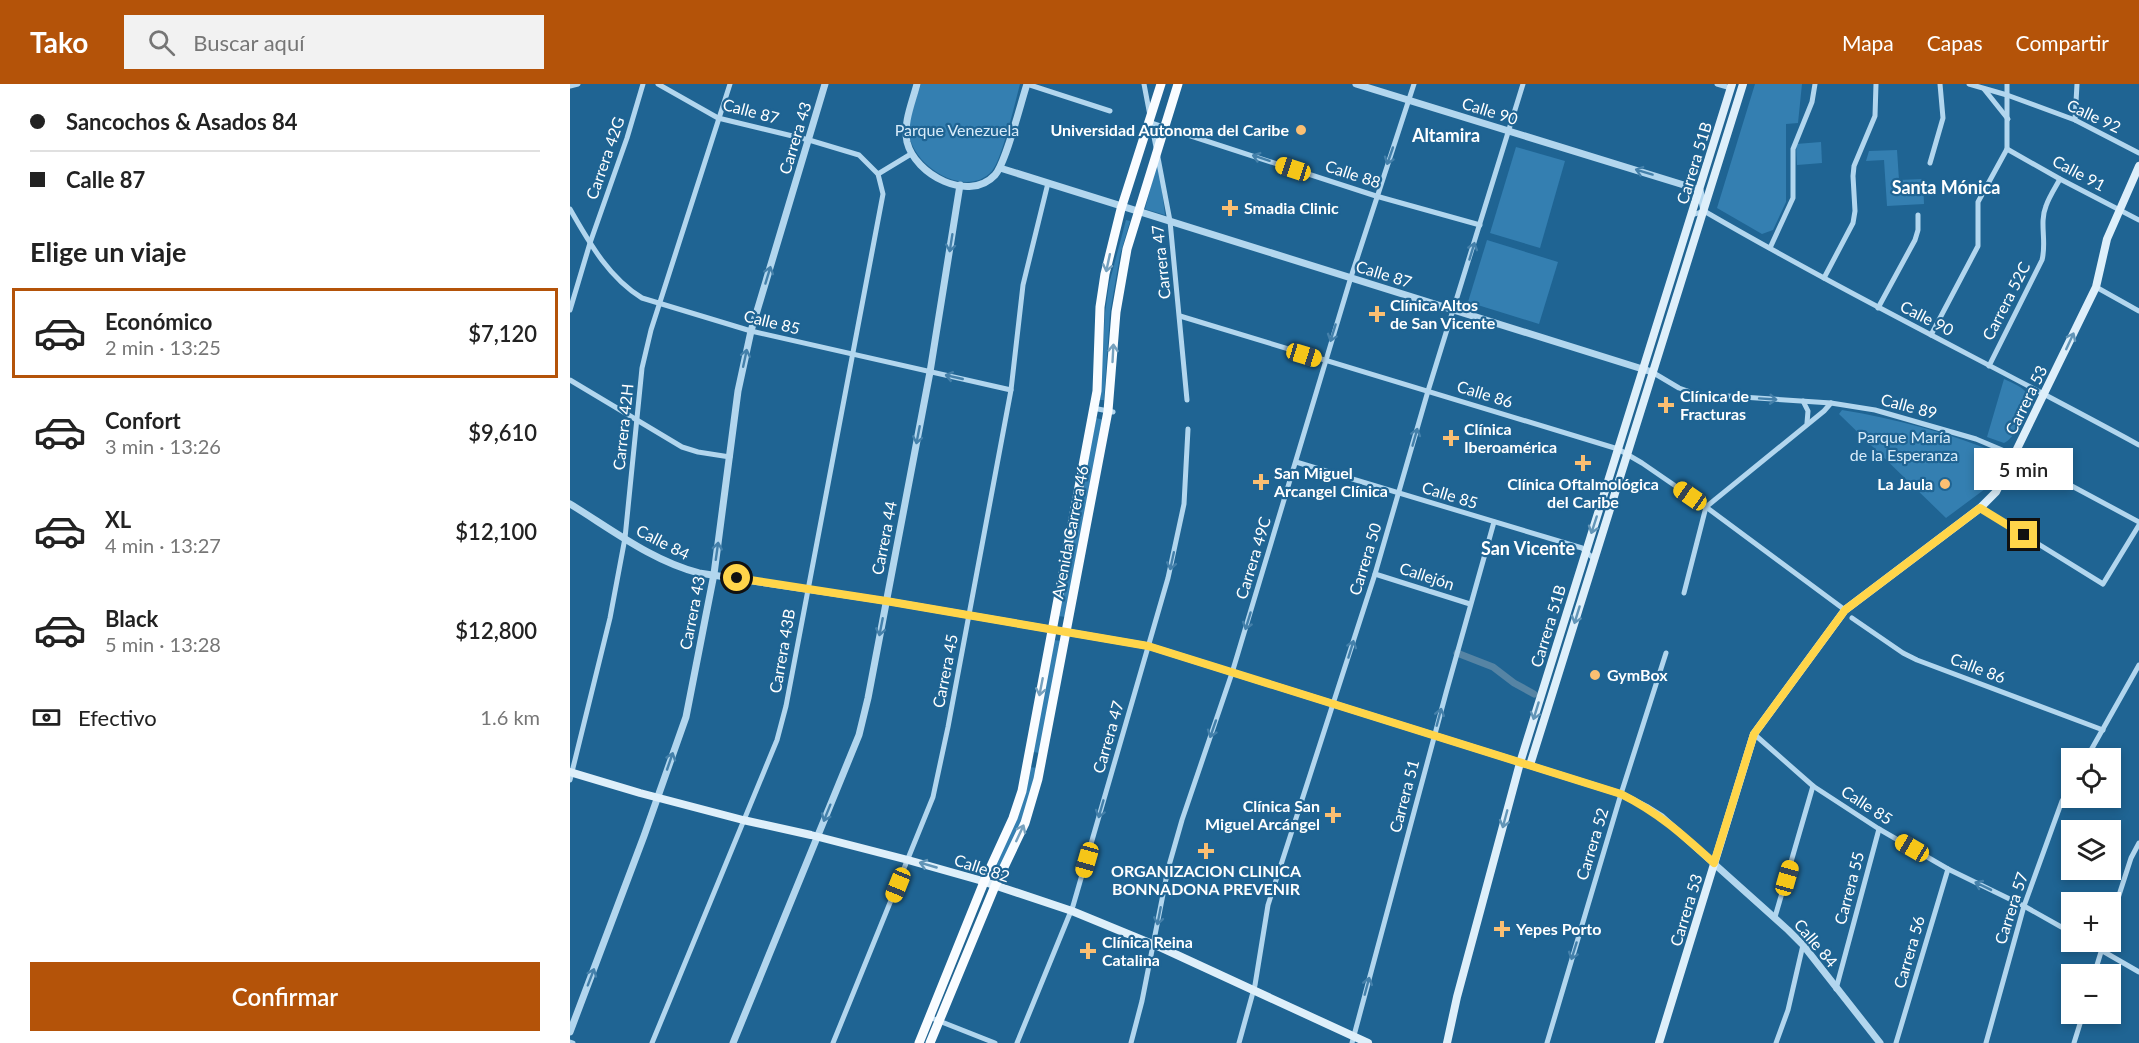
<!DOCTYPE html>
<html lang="es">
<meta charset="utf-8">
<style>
:root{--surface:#fff;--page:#f2f2f2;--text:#222;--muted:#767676;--line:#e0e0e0;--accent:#b45309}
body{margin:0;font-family:Lato,sans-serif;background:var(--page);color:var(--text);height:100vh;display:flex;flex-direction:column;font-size:22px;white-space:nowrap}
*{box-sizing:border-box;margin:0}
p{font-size:20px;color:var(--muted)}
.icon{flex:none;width:33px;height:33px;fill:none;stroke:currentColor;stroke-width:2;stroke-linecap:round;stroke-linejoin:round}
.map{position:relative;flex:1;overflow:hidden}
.panel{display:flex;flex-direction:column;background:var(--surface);width:570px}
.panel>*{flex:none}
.top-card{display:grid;align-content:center;height:132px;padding:0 30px;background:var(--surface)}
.controls{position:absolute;left:1491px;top:664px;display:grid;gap:12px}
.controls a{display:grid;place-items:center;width:60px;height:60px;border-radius:0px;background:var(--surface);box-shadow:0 3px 9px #0003;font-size:30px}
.end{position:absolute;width:27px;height:27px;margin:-14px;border:8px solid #ffd54a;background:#111;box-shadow:0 0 0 3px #111}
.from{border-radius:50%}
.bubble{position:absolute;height:42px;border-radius:0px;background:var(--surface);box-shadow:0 3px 9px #0003;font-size:20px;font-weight:600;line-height:42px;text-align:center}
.car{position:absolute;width:18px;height:36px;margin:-18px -9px;border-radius:8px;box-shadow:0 0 4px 2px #0007;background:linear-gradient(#f5c518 24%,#345 0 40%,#f5c518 0 76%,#345 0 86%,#f5c518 0)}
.top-card b{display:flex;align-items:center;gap:21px;height:57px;font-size:22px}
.top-card b+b{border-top:2px solid var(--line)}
.top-card i{width:15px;height:15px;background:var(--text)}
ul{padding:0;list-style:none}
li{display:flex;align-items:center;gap:18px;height:90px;margin:0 12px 9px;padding:0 18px;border:3px solid transparent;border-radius:0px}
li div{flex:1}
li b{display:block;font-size:22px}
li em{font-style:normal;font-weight:600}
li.selected{border-color:var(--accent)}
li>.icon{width:54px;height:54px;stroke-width:1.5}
h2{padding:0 30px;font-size:27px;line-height:72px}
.pay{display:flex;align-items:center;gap:15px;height:66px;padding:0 30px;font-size:22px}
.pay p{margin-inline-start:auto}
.primary-button{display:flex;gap:12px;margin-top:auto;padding:12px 30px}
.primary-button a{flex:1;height:69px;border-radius:0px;background:var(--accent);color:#fff;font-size:24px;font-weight:600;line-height:69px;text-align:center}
header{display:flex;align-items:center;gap:36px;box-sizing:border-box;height:84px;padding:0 30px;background:var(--accent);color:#fff}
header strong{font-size:28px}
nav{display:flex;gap:33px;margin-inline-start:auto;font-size:21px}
.search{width:420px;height:54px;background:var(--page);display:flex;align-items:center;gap:15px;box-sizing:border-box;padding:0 21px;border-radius:0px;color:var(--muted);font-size:22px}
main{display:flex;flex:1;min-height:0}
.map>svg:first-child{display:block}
.green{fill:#347fb1}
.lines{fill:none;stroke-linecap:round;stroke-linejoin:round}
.canal{stroke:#5684a4;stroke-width:7}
.minor{stroke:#b2d6ee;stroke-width:5}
.tertiary{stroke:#b2d6ee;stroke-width:7}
.secondary{stroke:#deeffa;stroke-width:8}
.primary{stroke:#f9fcff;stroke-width:9}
.oneway{stroke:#4480aa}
.oneway2{stroke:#76a1be}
.oneway3{stroke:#6295b7}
.route{stroke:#ffd54a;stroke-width:8}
.poi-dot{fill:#fbbf72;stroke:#1f6493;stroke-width:2}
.labels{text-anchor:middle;stroke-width:4.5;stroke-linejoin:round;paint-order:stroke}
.street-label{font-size:16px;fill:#fff;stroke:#1f6493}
.park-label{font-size:16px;fill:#d8ecfa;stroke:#1f6493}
.poi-label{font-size:16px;font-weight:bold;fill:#fff;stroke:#1f6493;text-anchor:start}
.neighbourhood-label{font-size:18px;font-weight:bold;fill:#fff;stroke:#1f6493}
</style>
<header>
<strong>Tako</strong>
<div class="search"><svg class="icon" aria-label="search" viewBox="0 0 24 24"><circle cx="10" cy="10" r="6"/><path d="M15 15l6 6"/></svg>Buscar aquí</div>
<nav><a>Mapa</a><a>Capas</a><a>Compartir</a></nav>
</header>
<main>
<section class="panel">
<div class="top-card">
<b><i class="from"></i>Sancochos &amp; Asados 84</b>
<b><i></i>Calle 87</b>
</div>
<h2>Elige un viaje</h2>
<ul>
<li class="selected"><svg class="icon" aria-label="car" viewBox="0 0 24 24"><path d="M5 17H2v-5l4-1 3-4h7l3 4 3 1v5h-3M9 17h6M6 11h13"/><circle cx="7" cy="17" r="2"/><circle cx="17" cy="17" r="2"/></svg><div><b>Económico</b><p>2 min · 13:25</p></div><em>$7,120</em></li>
<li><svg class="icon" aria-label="car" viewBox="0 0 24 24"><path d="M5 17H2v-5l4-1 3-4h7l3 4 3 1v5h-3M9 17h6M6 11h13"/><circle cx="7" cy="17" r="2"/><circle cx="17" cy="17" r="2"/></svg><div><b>Confort</b><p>3 min · 13:26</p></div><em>$9,610</em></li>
<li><svg class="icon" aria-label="car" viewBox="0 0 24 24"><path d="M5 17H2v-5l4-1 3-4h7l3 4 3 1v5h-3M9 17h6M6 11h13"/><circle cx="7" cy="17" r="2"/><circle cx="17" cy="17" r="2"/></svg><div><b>XL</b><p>4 min · 13:27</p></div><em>$12,100</em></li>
<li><svg class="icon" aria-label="car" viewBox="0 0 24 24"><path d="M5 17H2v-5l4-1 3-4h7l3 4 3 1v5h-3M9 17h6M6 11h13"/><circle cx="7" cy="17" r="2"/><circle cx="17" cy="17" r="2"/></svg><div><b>Black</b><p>5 min · 13:28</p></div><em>$12,800</em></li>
</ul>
<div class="pay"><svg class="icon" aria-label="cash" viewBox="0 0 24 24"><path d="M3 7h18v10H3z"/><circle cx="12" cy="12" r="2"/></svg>Efectivo<p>1.6 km</p></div>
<div class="primary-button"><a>Confirmar</a></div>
</section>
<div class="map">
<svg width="1569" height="959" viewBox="0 0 1569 959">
<rect width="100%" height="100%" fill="#1f6493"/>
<g class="green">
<path d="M 351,0 L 450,0 C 445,19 432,75 422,87 C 396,116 342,82 339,49 C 338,33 346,15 351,0 Z"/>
<path d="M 1185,0 L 1232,0 L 1228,39 L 1216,40 L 1216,118 L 1203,146 L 1192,150 L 1147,124 Z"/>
<path d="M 1251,58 L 1252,79 L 1227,81 L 1226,60 Z"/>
<path d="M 946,63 L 995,77 L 970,164 L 920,149 Z"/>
<path d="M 1327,66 L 1329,96 L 1353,95 L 1354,120 L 1317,122 L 1314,76 L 1296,77 L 1299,67 Z"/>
<path d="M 588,75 L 595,131 L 575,125 Z"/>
<path d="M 556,136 L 560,137 L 550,171 L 540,229 L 534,316 L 530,316 L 535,229 L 539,200 Z"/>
<path d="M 917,156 L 988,178 L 969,240 L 898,218 Z"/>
<path d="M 1434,295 C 1442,299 1454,303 1458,311 C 1462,321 1444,356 1434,359 L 1417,353 Z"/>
<path d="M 1272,326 C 1326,335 1382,349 1431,371 L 1415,405 L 1376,434 L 1269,330 Z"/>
<path d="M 526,334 L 534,336 L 496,533 L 488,532 Z"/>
<path d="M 484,556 L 491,557 L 470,669 L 463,668 Z"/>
<path d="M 460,683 L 467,684 L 451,740 L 427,790 L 421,789 Z"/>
</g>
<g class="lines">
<path class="canal" d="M 887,569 L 923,583 L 944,599 L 964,610"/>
<g class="minor">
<path d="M 457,0 L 540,27"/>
<path d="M 574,0 L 600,137 L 617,316"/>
<path d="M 1147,0 L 1161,4"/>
<path d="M 1399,0 L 1437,11 L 1505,36 L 1569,69"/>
<path d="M 0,2 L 8,0"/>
<path d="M 1414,5 L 1438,35"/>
<path d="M 1505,36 L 1507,0"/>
<path d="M 581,39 L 806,112 L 910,141"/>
<path d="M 1437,65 L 1490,95 L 1569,136"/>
<path d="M 1360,79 L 1373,34 L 1370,0"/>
<path d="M 308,90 L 341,70"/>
<path d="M 0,125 C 19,158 38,193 72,214 L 181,247 L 441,306"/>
<path d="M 1122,131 L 1134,127 C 1277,210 1424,282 1569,361"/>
<path d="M 1200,164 L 1223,114 L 1223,65 L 1242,18 L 1245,0"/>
<path d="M 1254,194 L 1283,139 L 1285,127 L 1283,92 L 1284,82 L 1305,32 L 1306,0"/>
<path d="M 1526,203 L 1569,227"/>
<path d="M 1308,224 L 1345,156 L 1348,146 L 1348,131"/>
<path d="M 0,226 L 20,159 L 57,54 L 73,0"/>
<path d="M 610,232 L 1048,365 L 1072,379 L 1136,423 L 1275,526"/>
<path d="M 1361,251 L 1408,162 L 1408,118 L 1437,65 L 1437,0"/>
<path d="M 1419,282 L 1472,176 C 1477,158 1469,139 1476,122 C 1479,113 1485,104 1490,95"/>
<path d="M 1082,288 L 1109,304 L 1126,310 L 1261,319 L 1305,326 L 1406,355 L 1444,371 L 1569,438"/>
<path d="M 0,296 L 112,363 L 128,368 L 160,373"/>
<path d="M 1233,317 L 1238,327 L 1237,339"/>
<path d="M 523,324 L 543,328"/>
<path d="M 726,378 L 1012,464 L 1024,475"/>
<path d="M 1410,424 L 1533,500 L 1569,441"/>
<path d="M 805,490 L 900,520"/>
<path d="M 1114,509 L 1136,423 L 1254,327 L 1261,319"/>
<path d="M 1282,534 L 1333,569 L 1347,576 L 1533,646"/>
<path d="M 1184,650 L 1243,702 L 1309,745 L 1378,785 L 1454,822 L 1502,849"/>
<path d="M 1516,675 L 1569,581"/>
<path d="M 0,696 L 40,534 L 55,454 L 72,284 L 81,246 L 160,0"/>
<path d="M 1205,833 L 1243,702"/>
<path d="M 1540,839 L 1561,774 L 1569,759"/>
<path d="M 1517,858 L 1569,888"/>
<path d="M 1524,891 L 1534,858"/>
<path d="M 1266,905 L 1309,745"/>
<path d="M 359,933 L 425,959"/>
<path d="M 0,958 L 3,959"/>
<path d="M 82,959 L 207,656 L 216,622 L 313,110 L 308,90 L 289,71 L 239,56 L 148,34 L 88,0"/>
<path d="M 263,959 L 363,713 L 378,643 L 441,306 L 453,201 L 478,99"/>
<path d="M 447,959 L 503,822 L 598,494 L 614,420 L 618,345"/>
<path d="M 561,959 L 572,917 L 598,785 L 612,736 L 662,589 L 781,193 L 844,0"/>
<path d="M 669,959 L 685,901 L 698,821 L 805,490 L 858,307 L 953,0"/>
<path d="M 782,959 L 876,609 L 924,438"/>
<path d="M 977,959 L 1051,710 L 1096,569"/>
<path d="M 1206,959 L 1218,926 L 1233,861"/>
<path d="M 1326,959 L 1378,785"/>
<path d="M 1416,959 L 1454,822 L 1492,717 L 1502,701"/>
<path d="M 1504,959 L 1513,930"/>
</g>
<g class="tertiary">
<path d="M 347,0 C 342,19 333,39 337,58 C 345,91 399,119 425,91 C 436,79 451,18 457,0"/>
<path d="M 786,0 L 1130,106 L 1134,127"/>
<path d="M 430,84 L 1082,288"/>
<path d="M 0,420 C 41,445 82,477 129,489 L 316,517 L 578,562 L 1051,710 L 1076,723 L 1092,733 L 1218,846 L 1233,861 L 1310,959"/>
<path d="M 0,948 L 74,752 L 116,633 L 144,490 L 168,307 L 181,247 L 255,0"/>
<path d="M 163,959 L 289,651 L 298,614 L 360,288 L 390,101"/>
</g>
<g class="secondary">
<path d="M 960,681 L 1173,0"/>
<path d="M 0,688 L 70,709 L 173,736 L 241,751 L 338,776 L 409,796 L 502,827 L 592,864 L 798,959"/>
<path d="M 877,959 L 887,913 L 950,679 L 1162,0"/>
<path d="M 1089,959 L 1184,650 L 1275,526 L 1410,424 L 1426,408 L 1526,203 L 1537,155 L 1569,82"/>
</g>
<g class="primary">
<path d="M 349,959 L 416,793 L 443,734 L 452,707 L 527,307 L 530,223 L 535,190 L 551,125 L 591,0"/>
<path d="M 360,959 L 425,802 L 455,739 L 468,695 L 538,327 L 546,228 L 557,165 L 608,0"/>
</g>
</g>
<defs><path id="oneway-shaft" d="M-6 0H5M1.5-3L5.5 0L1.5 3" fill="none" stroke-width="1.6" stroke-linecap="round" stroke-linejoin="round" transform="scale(1.5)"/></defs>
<g class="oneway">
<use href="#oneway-shaft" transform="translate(820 72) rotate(109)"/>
<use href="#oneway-shaft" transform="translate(691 74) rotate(-162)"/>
<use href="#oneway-shaft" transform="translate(1074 88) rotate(-163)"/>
<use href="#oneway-shaft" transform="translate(381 159) rotate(99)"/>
<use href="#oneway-shaft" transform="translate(902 167) rotate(-73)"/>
<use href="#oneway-shaft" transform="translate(198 191) rotate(-73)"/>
<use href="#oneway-shaft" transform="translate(763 249) rotate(107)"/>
<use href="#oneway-shaft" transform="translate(175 274) rotate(-78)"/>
<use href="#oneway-shaft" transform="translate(384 293) rotate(-167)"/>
<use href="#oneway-shaft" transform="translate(1198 315) rotate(4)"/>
<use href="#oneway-shaft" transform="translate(348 351) rotate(101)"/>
<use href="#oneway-shaft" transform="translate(845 353) rotate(-74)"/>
<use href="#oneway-shaft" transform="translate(147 467) rotate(-82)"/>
<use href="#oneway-shaft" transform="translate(602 477) rotate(102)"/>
<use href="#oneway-shaft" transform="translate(678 537) rotate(107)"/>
<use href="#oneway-shaft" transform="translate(311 543) rotate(101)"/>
<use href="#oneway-shaft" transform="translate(781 565) rotate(-73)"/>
<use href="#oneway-shaft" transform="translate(869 633) rotate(-75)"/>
<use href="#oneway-shaft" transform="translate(643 645) rotate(109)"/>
<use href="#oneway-shaft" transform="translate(100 677) rotate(-71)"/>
<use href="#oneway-shaft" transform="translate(531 725) rotate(106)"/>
<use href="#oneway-shaft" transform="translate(257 729) rotate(112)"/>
<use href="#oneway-shaft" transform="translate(1413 802) rotate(-154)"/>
<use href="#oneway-shaft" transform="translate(589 832) rotate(101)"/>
<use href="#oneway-shaft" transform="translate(1004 867) rotate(107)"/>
<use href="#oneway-shaft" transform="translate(21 893) rotate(-69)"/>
<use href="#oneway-shaft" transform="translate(797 902) rotate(-75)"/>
</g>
<g class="oneway2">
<use href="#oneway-shaft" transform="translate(538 179) rotate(102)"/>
<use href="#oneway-shaft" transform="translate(543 269) rotate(-87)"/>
<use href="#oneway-shaft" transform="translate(471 603) rotate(101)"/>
<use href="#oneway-shaft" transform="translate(450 749) rotate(-65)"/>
</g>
<g class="oneway3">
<use href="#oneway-shaft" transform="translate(1500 257) rotate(-65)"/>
<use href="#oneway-shaft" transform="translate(1024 441) rotate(108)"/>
<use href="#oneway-shaft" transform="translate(1007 531) rotate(107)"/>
<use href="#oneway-shaft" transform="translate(966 627) rotate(107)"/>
<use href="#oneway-shaft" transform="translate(935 735) rotate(105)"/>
<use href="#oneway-shaft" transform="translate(358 781) rotate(-164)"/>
</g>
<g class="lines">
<path class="route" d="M 167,494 L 316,517 L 578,562 L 1051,710 C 1089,729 1113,751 1144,779 L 1184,650 L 1275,526 L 1410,424 L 1454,451"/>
</g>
<g class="poi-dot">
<circle cx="731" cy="46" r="6"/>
<path d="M657 115h6v6h6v6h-6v6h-6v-6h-6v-6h6z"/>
<path d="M804 221h6v6h6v6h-6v6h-6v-6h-6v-6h6z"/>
<path d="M1093 312h6v6h6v6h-6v6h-6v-6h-6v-6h6z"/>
<path d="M878 345h6v6h6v6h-6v6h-6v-6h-6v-6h6z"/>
<path d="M1010 370h6v6h6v6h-6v6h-6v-6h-6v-6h6z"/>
<path d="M688 389h6v6h6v6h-6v6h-6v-6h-6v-6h6z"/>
<circle cx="1375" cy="400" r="6"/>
<circle cx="1025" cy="591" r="6"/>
<path d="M760 722h6v6h6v6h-6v6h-6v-6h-6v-6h6z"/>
<path d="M633 758h6v6h6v6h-6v6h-6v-6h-6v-6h6z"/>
<path d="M929 836h6v6h6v6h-6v6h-6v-6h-6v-6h6z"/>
<path d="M515 858h6v6h6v6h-6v6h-6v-6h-6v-6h6z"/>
</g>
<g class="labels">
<g class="street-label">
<text transform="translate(181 27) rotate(15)" y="6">Calle 87</text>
<text transform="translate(920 27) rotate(17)" y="6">Calle 90</text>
<text transform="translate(1524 32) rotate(25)" y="6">Calle 92</text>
<text transform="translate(225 54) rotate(-73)" y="6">Carrera 43</text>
<text transform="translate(35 74) rotate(-71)" y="6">Carrera 42G</text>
<text transform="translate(1124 79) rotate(-73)" y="6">Carrera 51B</text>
<text transform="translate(1509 89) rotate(28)" y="6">Calle 91</text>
<text transform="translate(783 90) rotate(18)" y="6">Calle 88</text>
<text transform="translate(591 178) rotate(-96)" y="6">Carrera 47</text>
<text transform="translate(814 190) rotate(17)" y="6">Calle 87</text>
<text transform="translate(1436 217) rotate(-63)" y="6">Carrera 52C</text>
<text transform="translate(1357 234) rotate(27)" y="6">Calle 90</text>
<text transform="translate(202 238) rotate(14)" y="6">Calle 85</text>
<text transform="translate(915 310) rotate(17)" y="6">Calle 86</text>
<text transform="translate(1456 316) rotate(-64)" y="6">Carrera 53</text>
<text transform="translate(1339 322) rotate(15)" y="6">Calle 89</text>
<text transform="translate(53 343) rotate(-84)" y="6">Carrera 42H</text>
<text transform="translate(880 411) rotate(17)" y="6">Calle 85</text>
<text transform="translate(500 448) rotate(-79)" y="6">Avenida Carrera 46</text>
<text transform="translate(314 454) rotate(-79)" y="6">Carrera 44</text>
<text transform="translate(93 458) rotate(27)" y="6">Calle 84</text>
<text transform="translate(683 474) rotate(-73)" y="6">Carrera 49C</text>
<text transform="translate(795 475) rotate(-73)" y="6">Carrera 50</text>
<text transform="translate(857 492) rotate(18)" y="6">Callejón</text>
<text transform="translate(122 529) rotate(-79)" y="6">Carrera 43</text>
<text transform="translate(978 542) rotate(-73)" y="6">Carrera 51B</text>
<text transform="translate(212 567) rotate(-80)" y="6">Carrera 43B</text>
<text transform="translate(1408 584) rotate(21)" y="6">Calle 86</text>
<text transform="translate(375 587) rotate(-79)" y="6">Carrera 45</text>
<text transform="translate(538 653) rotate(-74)" y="6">Carrera 47</text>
<text transform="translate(834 712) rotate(-75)" y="6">Carrera 51</text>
<text transform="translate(1297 721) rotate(33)" y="6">Calle 85</text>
<text transform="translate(1022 760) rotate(-73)" y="6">Carrera 52</text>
<text transform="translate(412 784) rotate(18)" y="6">Calle 82</text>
<text transform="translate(1279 804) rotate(-75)" y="6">Carrera 55</text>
<text transform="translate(1441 824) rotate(-72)" y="6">Carrera 57</text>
<text transform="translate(1116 826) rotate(-73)" y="6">Carrera 53</text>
<text transform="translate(1246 859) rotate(50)" y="6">Calle 84</text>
<text transform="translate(1339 868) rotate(-74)" y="6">Carrera 56</text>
</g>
<g class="park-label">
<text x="387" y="52">Parque Venezuela</text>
<text x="1334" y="359">Parque María<tspan x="1334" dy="18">de la Esperanza</tspan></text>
</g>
<g class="poi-label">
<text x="719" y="52" text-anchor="end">Universidad Autonoma del Caribe</text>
<text x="674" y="130">Smadia Clinic</text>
<text x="820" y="227">Clínica Altos<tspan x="820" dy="18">de San Vicente</tspan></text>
<text x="1110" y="318">Clínica de<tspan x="1110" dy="18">Fracturas</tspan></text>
<text x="894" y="351">Clínica<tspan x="894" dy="18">Iberoamérica</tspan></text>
<text x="704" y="395">San Miguel<tspan x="704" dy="18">Arcangel Clínica</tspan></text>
<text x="1013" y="406" text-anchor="middle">Clínica Oftalmológica<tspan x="1013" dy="18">del Caribe</tspan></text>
<text x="1363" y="406" text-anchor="end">La Jaula</text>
<text x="1037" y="597">GymBox</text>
<text x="750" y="728" text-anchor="end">Clínica San<tspan x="750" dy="18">Miguel Arcángel</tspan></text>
<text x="636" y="793" text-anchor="middle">ORGANIZACION CLINICA<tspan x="636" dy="18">BONNADONA PREVENIR</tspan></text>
<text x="946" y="851">Yepes Porto</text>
<text x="532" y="864">Clínica Reina<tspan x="532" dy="18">Catalina</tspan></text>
</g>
<g class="neighbourhood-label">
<text x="876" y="58">Altamira</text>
<text x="1376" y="110">Santa Mónica</text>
<text x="958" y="471">San Vicente</text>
</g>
</g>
</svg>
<div class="controls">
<a><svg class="icon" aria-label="locate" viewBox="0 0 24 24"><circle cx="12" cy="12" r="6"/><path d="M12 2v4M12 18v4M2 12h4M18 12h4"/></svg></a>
<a><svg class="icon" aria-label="layers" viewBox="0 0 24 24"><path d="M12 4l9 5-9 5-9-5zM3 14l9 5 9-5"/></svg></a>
<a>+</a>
<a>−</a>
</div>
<i class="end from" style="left:167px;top:494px"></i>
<i class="end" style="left:1454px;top:451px"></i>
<div class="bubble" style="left:1404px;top:364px;width:99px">5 min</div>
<i class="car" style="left:723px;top:85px;rotate:288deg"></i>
<i class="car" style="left:734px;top:271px;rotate:107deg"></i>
<i class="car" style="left:1120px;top:412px;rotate:305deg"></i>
<i class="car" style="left:1342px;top:764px;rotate:300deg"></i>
<i class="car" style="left:517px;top:776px;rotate:196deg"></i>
<i class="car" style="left:1217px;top:794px;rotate:16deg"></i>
<i class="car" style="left:328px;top:801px;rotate:202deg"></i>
</div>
</main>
